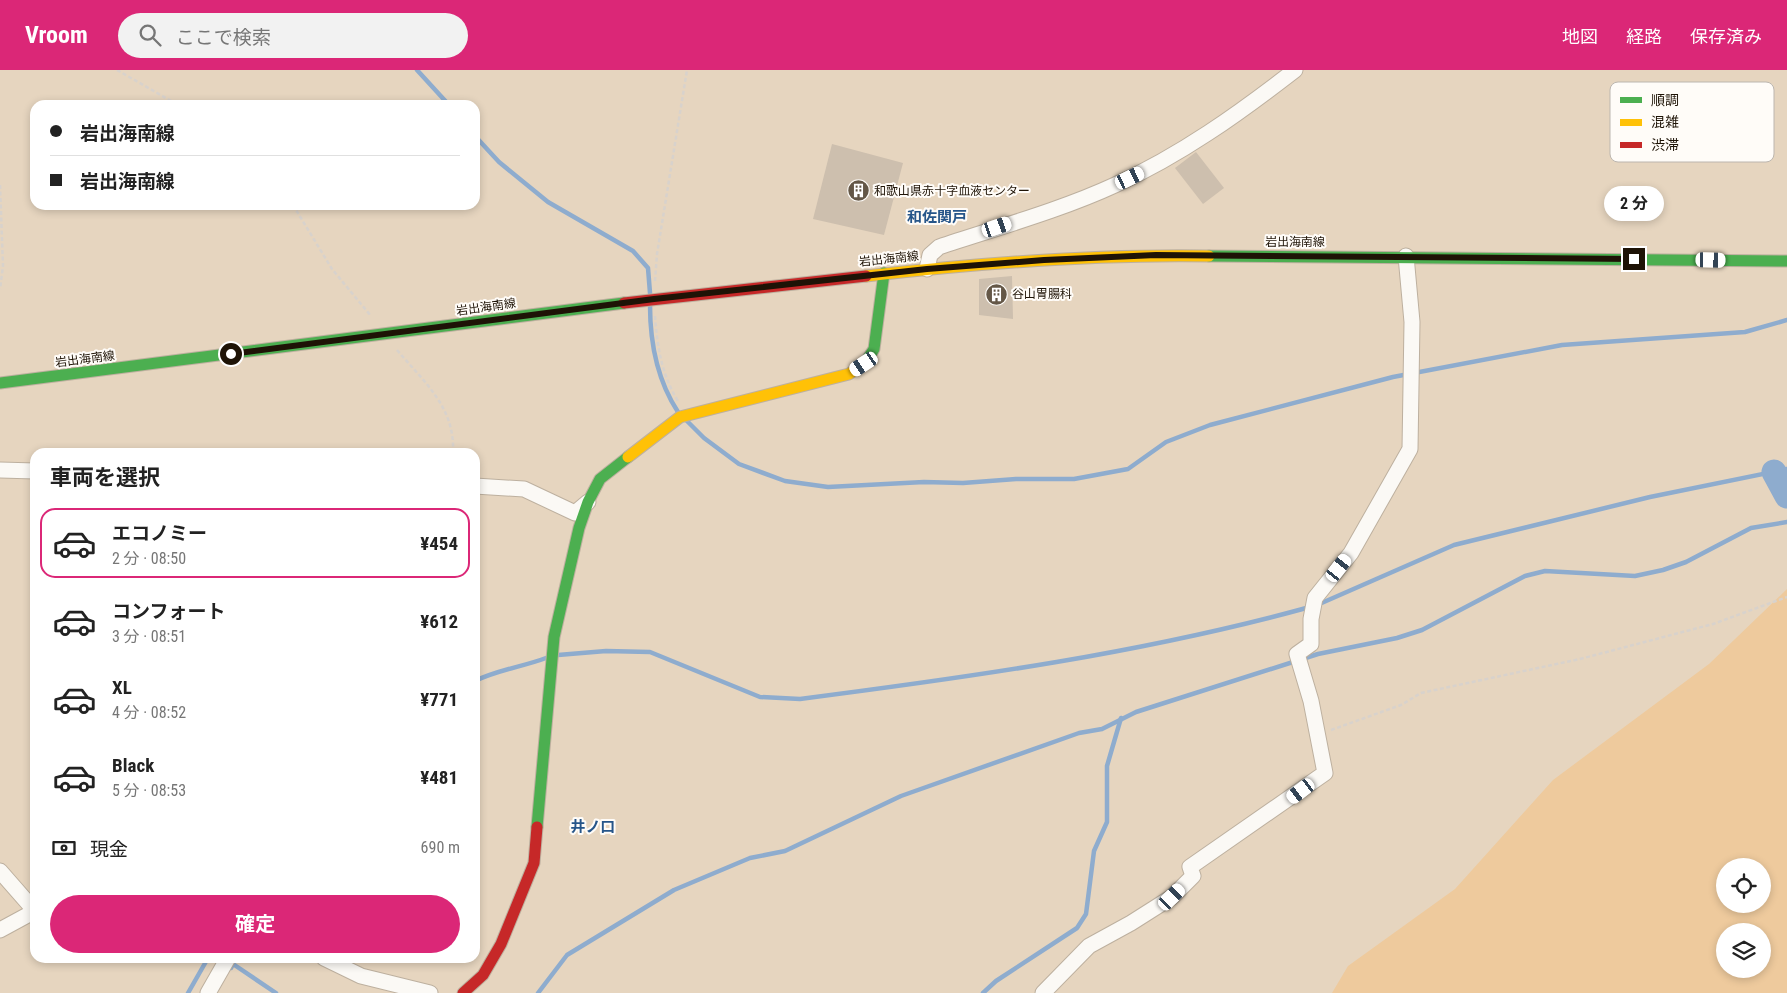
<!DOCTYPE html>
<html lang="ja">
<meta charset="utf-8">
<style>
:root{--surface:#fff;--page:#f2f2f2;--text:#222;--muted:#767676;--line:#e0e0e0;--accent:#db2777}
body{margin:0;font-family:"Roboto Condensed","Noto Sans JP",sans-serif;background:var(--page);color:var(--text);height:100vh;display:flex;flex-direction:column;font-size:19px;white-space:nowrap}
*{box-sizing:border-box;margin:0}
p{font-size:16px;color:var(--muted)}
.icon{flex:none;width:28px;height:28px;fill:none;stroke:currentColor;stroke-width:2;stroke-linecap:round;stroke-linejoin:round}
.map{position:relative;flex:1;overflow:hidden}
.details{position:absolute;left:30px;top:378px;width:450px;height:515px;display:flex;flex-direction:column;background:var(--surface);border-radius:15px;box-shadow:0 2px 8px #0003}
.details>*{flex:none}
.guide{position:absolute;left:30px;top:30px;width:450px;height:110px;border-radius:15px;box-shadow:0 2px 8px #0003;display:grid;align-content:center;height:110px;padding:0 20px;background:var(--surface)}
.fabs{position:absolute;left:1716px;top:788px;display:grid;gap:10px}
.fabs a{display:grid;place-items:center;width:55px;height:55px;border-radius:50%;background:var(--surface);box-shadow:0 2px 8px #0003;font-size:25px}
.end{position:absolute;width:22px;height:22px;margin:-11px;border:6px solid #1e1306;background:#fff;box-shadow:0 0 0 2px #fff}
.from{border-radius:50%}
.bubble{position:absolute;height:35px;border-radius:18px;background:var(--surface);box-shadow:0 2px 8px #0003;font-size:16px;font-weight:700;line-height:35px;text-align:center}
.car{position:absolute;width:15px;height:30px;margin:-15px -8px;border-radius:6px;box-shadow:0 0 4px 1px #0007;background:linear-gradient(#fff 24%,#345 0 40%,#fff 0 76%,#345 0 86%,#fff 0)}
.guide b{display:flex;align-items:center;gap:18px;height:48px;font-size:19px}
.guide b+b{border-top:1px solid var(--line)}
.guide i{width:12px;height:12px;background:var(--text)}
ul{padding:0;list-style:none}
li{display:flex;align-items:center;gap:15px;height:70px;margin:0 10px 8px;padding:0 10px;border:2px solid transparent;border-radius:15px}
li div{flex:1}
li b{display:block;font-size:19px}
li em{font-style:normal;font-weight:700}
li.active{border-color:var(--accent)}
li>.icon{width:45px;height:45px;stroke-width:1.5}
h2{padding:0 20px;font-size:22px;line-height:60px}
.pay{display:flex;align-items:center;gap:12px;height:55px;padding:0 20px;font-size:19px}
.pay p{margin-inline-start:auto}
.action{display:flex;gap:10px;margin-top:auto;padding:10px 20px}
.action a{flex:1;height:58px;border-radius:30px;background:var(--accent);color:#fff;font-size:20px;font-weight:700;line-height:58px;text-align:center}
header{display:flex;align-items:center;gap:30px;box-sizing:border-box;height:70px;padding:0 25px;background:var(--accent);color:#fff}
header strong{font-size:24px}
nav{display:flex;gap:28px;margin-inline-start:auto;font-size:18px}
.search{width:350px;height:45px;background:var(--page);display:flex;align-items:center;gap:12px;box-sizing:border-box;padding:0 18px;border-radius:28px;color:var(--muted);font-size:19px}
.map>svg:first-child{display:block}
.green{fill:#eeca9d;fill-rule:evenodd}
.lines{fill:none;stroke-linecap:round;stroke-linejoin:round}
.stream{stroke:#8eacce;stroke-width:4.5}
.river{stroke:#8eacce;stroke-width:25}
.building{fill:#cdbfae}
.street-casing{stroke:#bdb09f;stroke-width:17}
.fast-casing{stroke:#bdb09f;stroke-width:13}
.slow-casing{stroke:#bdb09f;stroke-width:13}
.jam-casing{stroke:#bdb09f;stroke-width:13}
.path{stroke:#d8d2cc;stroke-width:2.5;stroke-dasharray:4 2.5;stroke-linecap:butt}
.street{stroke:#fbf9f5;stroke-width:15}
.fast{stroke:#4caf50;stroke-width:11}
.slow{stroke:#ffc107;stroke-width:11}
.jam{stroke:#c62828;stroke-width:11}
.route{stroke:#1e1306;stroke-width:6}
.labels{text-anchor:middle;stroke-width:4;stroke-linejoin:round;paint-order:stroke}
.poi-label{font-size:12px;fill:#1e1306;stroke:#fffcf8;text-anchor:start}
.street-label{font-size:12px;fill:#1e1306;stroke:#fffcf8}
.quarter-label{font-size:15px;font-weight:bold;fill:#265589;stroke:#fffcf8}
.key{fill:#fffcf8;stroke:#bcb6af;stroke-width:1}
.key-label{font-size:14px;fill:#1e1306}
</style>
<header>
<strong>Vroom</strong>
<div class="search"><svg class="icon" aria-label="search" viewBox="0 0 24 24"><circle cx="10" cy="10" r="6"/><path d="M15 15l6 6"/></svg>ここで検索</div>
<nav><a>地図</a><a>経路</a><a>保存済み</a></nav>
</header>
<div class="map">
<svg width="1787" height="923" viewBox="0 0 1787 923">
<rect width="100%" height="100%" fill="#e6d5bf"/>
<path class="green" d="M 1787,519 L 1787,923 L 1332,923 L 1348,896 L 1455,819 L 1553,710 L 1709,594 ZM 1725,796 L 1762,796 L 1762,834 L 1725,834 ZM 1725,861 L 1762,861 L 1762,899 L 1725,899 Z"/>
<g class="lines">
<g class="stream">
<path d="M 417,0 L 449,35"/>
<path d="M 475,66 L 499,92 L 548,132 L 633,181 L 648,198 L 650,223"/>
<path d="M 650,235 C 650,273 657,310 678,342"/>
<path d="M 687,351 L 704,368 L 739,394 L 785,411 L 828,417 L 924,412 L 963,413 L 1016,409 L 1074,409 L 1128,399 L 1166,372 L 1210,355 L 1393,307 L 1562,275 L 1745,262 L 1787,250"/>
<path d="M 1317,535 L 1454,475 L 1650,427 L 1787,399"/>
<path d="M 558,585 L 606,581 L 650,582 L 760,627 L 800,629 C 971,607 1143,583 1310,537"/>
<path d="M 475,611 C 497,600 522,597 546,588"/>
<path d="M 231,898 L 233,894 L 276,923"/>
<path d="M 188,923 L 208,888"/>
<path d="M 538,923 L 567,885 L 674,820 L 750,788 L 785,781 L 901,726 L 1079,663 L 1102,659 L 1136,642 L 1318,584 L 1397,568 L 1422,560 L 1525,506 L 1545,501 L 1635,506 L 1663,500 L 1686,492 L 1751,458 L 1787,452"/>
<path d="M 983,923 L 996,911 L 1077,858 L 1086,844 L 1094,781 L 1107,752 L 1107,696 L 1121,648"/>
</g>
<path class="river" d="M 1774,402 L 1787,426"/>
</g>
<g class="building">
<path d="M 832,74 L 903,93 L 884,165 L 813,149 Z"/>
<path d="M 1196,82 L 1224,118 L 1203,134 L 1175,98 Z"/>
<path d="M 1012,206 L 1013,249 L 979,245 L 979,209 Z"/>
</g>
<g class="lines">
<defs>
<g id="street">
<path d="M 927,199 L 930,185 L 939,177 C 996,158 1061,140 1115,115 C 1181,85 1238,44 1295,0"/>
<path d="M 0,400 L 35,401"/>
<path d="M 475,416 L 524,419 L 575,443 L 588,432"/>
<path d="M 0,801 L 35,841"/>
<path d="M 0,860 L 35,841"/>
<path d="M 324,888 L 361,906 L 430,923"/>
<path d="M 208,923 L 228,888"/>
<path d="M 1043,923 L 1089,876 L 1131,853 L 1172,827 L 1193,806 L 1190,797 L 1325,703 L 1311,631 L 1297,584 L 1311,574 L 1311,549 L 1315,528 L 1351,483 L 1410,379 L 1412,252 L 1406,186"/>
</g>
<g id="fast">
<path d="M 1209,186 L 1787,191"/>
<path d="M 865,293 L 874,279 L 884,203"/>
<path d="M 0,313 L 624,233"/>
<path d="M 537,757 L 554,567 L 579,458 L 588,432 L 600,409 L 628,387"/>
</g>
<g id="slow">
<path d="M 866,206 C 980,193 1095,184 1209,186"/>
<path d="M 628,387 L 680,347 L 849,304 L 865,293"/>
</g>
<g id="jam">
<path d="M 624,233 L 866,206"/>
<path d="M 463,923 L 483,905 L 501,874 L 534,793 L 537,757"/>
</g>
</defs>
<use href="#street" class="street-casing"/>
<use href="#fast" class="fast-casing"/>
<use href="#slow" class="slow-casing"/>
<use href="#jam" class="jam-casing"/>
<g class="path">
<path d="M 117,0 L 178,35"/>
<path d="M 0,115 L 3,196 L 0,219"/>
<path d="M 293,135 L 332,199 L 371,246"/>
<path d="M 655,211 L 657,184 L 687,0"/>
<path d="M 655,246 C 657,276 662,306 678,331"/>
<path d="M 397,280 C 424,312 455,337 453,382"/>
<path d="M 1331,660 L 1401,635 L 1421,623 L 1580,589 L 1713,554 L 1787,527"/>
</g>
<use href="#street" class="street"/>
<use href="#fast" class="fast"/>
<use href="#slow" class="slow"/>
<use href="#jam" class="jam"/>
</g>
<g class="lines">
<path class="route" d="M 231,284 L 654,229 L 927,199 L 1044,190 L 1156,185 L 1634,189"/>
</g>
<defs>
<symbol id="building-disc" viewBox="-11 -11 22 22"><circle r="9.5" fill="#645747" stroke="#fffcf8"/><path d="M-4-6H4V6H1V3H-1V6H-4ZM-2.5-4.3h1.7v1.8h-1.7ZM.8-4.3h1.7v1.8H.8ZM-2.5-1h1.7V.8h-1.7ZM.8-1h1.7V.8H.8Z" fill="#fff"/></symbol>
</defs>
<g fill-rule="evenodd">
<use href="#building-disc" x="846" y="108" width="25" height="25"/>
<use href="#building-disc" x="984" y="212" width="25" height="25"/>
</g>
<g class="labels">
<g class="poi-label">
<text x="874" y="125">和歌山県赤十字血液センター</text>
<text x="1012" y="228">谷山胃腸科</text>
</g>
<g class="street-label">
<text x="1295" y="176">岩出海南線</text>
<text transform="translate(889 189) rotate(-6)" y="4">岩出海南線</text>
<text transform="translate(486 237) rotate(-8)" y="4">岩出海南線</text>
<text transform="translate(85 289) rotate(-7)" y="4">岩出海南線</text>
</g>
<g class="quarter-label">
<text x="937" y="152">和佐関戸</text>
<text x="593" y="762">井ノ口</text>
</g>
</g>
<rect x="1610" y="12" width="164" height="80" rx="8" class="key"/>
<rect x="1620" y="27" width="22" height="6" fill="#4caf50"/>
<rect x="1620" y="49" width="22" height="7" fill="#ffc107"/>
<rect x="1620" y="72" width="22" height="6" fill="#c62828"/>
<g class="key-label">
<text x="1651" y="35">順調</text>
<text x="1651" y="57">混雑</text>
<text x="1651" y="80">渋滞</text>
</g>
</svg>
<div class="fabs">
<a><svg class="icon" aria-label="locate" viewBox="0 0 24 24"><circle cx="12" cy="12" r="6"/><path d="M12 2v4M12 18v4M2 12h4M18 12h4"/></svg></a>
<a><svg class="icon" aria-label="layers" viewBox="0 0 24 24"><path d="M12 4l9 5-9 5-9-5zM3 14l9 5 9-5"/></svg></a>
</div>
<i class="end from" style="left:231px;top:284px"></i>
<i class="end" style="left:1634px;top:189px"></i>
<div class="bubble" style="left:1604px;top:116px;width:60px">2 分</div>
<i class="car" style="left:1130px;top:108px;rotate:64deg"></i>
<i class="car" style="left:997px;top:157px;rotate:71deg"></i>
<i class="car" style="left:1711px;top:190px;rotate:91deg"></i>
<i class="car" style="left:864px;top:294px;rotate:236deg"></i>
<i class="car" style="left:1339px;top:498px;rotate:38deg"></i>
<i class="car" style="left:1301px;top:721px;rotate:233deg"></i>
<i class="car" style="left:1172px;top:827px;rotate:45deg"></i>
<div class="guide">
<b><i class="from"></i>岩出海南線</b>
<b><i></i>岩出海南線</b>
</div>
<section class="details">
<h2>車両を選択</h2>
<ul>
<li class="active"><svg class="icon" aria-label="car" viewBox="0 0 24 24"><path d="M5 17H2v-5l4-1 3-4h7l3 4 3 1v5h-3M9 17h6M6 11h13"/><circle cx="7" cy="17" r="2"/><circle cx="17" cy="17" r="2"/></svg><div><b>エコノミー</b><p>2 分 · 08:50</p></div><em>¥454</em></li>
<li><svg class="icon" aria-label="car" viewBox="0 0 24 24"><path d="M5 17H2v-5l4-1 3-4h7l3 4 3 1v5h-3M9 17h6M6 11h13"/><circle cx="7" cy="17" r="2"/><circle cx="17" cy="17" r="2"/></svg><div><b>コンフォート</b><p>3 分 · 08:51</p></div><em>¥612</em></li>
<li><svg class="icon" aria-label="car" viewBox="0 0 24 24"><path d="M5 17H2v-5l4-1 3-4h7l3 4 3 1v5h-3M9 17h6M6 11h13"/><circle cx="7" cy="17" r="2"/><circle cx="17" cy="17" r="2"/></svg><div><b>XL</b><p>4 分 · 08:52</p></div><em>¥771</em></li>
<li><svg class="icon" aria-label="car" viewBox="0 0 24 24"><path d="M5 17H2v-5l4-1 3-4h7l3 4 3 1v5h-3M9 17h6M6 11h13"/><circle cx="7" cy="17" r="2"/><circle cx="17" cy="17" r="2"/></svg><div><b>Black</b><p>5 分 · 08:53</p></div><em>¥481</em></li>
</ul>
<div class="pay"><svg class="icon" aria-label="cash" viewBox="0 0 24 24"><path d="M3 7h18v10H3z"/><circle cx="12" cy="12" r="2"/></svg>現金<p>690 m</p></div>
<div class="action"><a>確定</a></div>
</section>
</div>
